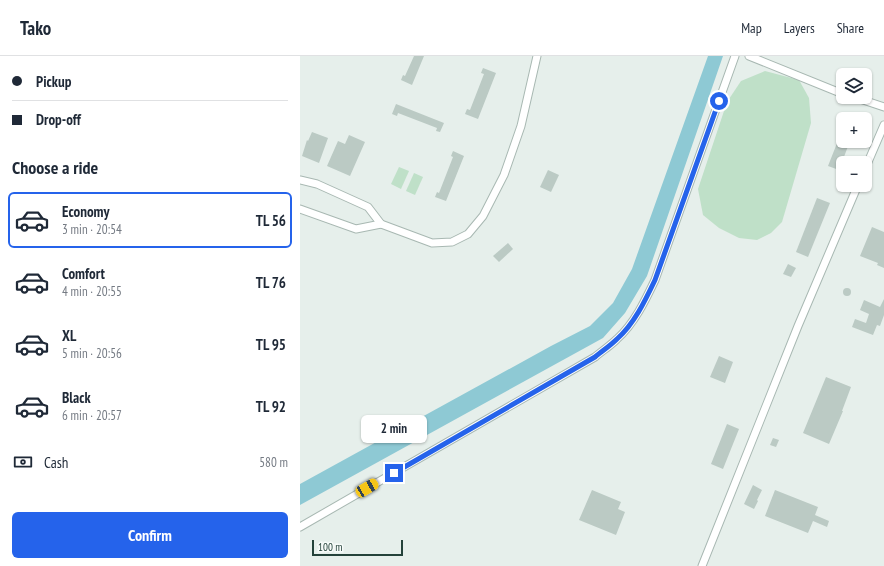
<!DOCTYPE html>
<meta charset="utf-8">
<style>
:root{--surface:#fff;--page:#f6f6f7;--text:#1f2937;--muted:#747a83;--line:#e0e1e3;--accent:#2563eb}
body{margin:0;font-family:"PT Sans Narrow",sans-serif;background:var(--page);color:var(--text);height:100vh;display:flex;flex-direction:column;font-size:15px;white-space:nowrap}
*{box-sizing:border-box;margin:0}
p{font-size:13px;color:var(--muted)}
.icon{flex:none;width:22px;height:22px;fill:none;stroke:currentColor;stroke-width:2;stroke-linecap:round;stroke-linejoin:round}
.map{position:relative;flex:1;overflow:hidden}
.side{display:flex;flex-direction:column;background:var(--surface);width:300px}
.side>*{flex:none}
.guide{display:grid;align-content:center;height:88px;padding:0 12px;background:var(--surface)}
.controls{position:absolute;left:536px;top:12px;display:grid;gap:8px}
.controls a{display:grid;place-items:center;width:36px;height:36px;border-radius:6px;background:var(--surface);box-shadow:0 1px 3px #0004;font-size:20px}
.scale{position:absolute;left:12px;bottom:10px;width:91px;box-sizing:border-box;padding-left:4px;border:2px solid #24423a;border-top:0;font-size:11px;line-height:14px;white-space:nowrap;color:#24423a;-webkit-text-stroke:3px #f7fbf9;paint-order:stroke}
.end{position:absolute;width:18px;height:18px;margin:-9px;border:5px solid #2563eb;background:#fff;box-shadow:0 0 0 2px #fff}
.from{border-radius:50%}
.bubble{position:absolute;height:28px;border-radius:6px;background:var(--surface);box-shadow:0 1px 3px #0004;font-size:13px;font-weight:700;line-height:28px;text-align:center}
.car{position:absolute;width:12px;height:24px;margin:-12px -6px;border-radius:5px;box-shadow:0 0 3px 1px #0007;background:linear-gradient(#f5c518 24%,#345 0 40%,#f5c518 0 76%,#345 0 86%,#f5c518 0)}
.guide b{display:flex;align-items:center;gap:14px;height:38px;font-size:15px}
.guide b+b{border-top:1px solid var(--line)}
.guide i{width:10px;height:10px;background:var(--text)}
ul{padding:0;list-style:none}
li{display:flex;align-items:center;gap:12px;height:56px;margin:0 8px 6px;padding:0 4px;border:2px solid transparent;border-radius:6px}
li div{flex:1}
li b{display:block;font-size:15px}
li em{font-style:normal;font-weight:700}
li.current{border-color:var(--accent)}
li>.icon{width:36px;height:36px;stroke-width:1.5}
h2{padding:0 12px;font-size:18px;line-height:48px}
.pay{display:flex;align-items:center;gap:10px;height:44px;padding:0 12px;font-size:15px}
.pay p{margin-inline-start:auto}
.button{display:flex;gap:8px;margin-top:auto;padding:8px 12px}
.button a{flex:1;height:46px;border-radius:6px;background:var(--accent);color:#fff;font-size:16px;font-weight:700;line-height:46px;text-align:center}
header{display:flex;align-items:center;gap:24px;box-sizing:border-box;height:56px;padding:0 20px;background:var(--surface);border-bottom:1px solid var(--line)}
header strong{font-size:19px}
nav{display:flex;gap:22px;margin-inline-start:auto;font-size:14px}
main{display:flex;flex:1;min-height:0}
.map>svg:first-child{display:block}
.green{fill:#bfe0c8}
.water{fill:#8ec9d4}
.building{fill:#bbcac4}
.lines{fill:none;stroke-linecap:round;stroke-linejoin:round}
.minor-casing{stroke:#a8b8b2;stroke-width:9}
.minor{stroke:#fff;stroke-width:7}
.route{stroke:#2563eb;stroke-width:5}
</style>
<header>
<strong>Tako</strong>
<nav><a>Map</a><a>Layers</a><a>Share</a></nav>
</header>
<main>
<section class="side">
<div class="guide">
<b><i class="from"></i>Pickup</b>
<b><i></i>Drop-off</b>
</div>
<h2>Choose a ride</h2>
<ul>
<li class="current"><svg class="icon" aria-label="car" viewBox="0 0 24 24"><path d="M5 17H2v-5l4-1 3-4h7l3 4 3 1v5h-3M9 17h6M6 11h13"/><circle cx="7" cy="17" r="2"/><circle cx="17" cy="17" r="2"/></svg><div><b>Economy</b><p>3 min · 20:54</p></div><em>TL 56</em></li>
<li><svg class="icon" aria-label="car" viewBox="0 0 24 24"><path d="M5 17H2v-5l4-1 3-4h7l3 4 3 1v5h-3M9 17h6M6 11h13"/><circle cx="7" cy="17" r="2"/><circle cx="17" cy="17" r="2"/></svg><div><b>Comfort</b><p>4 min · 20:55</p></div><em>TL 76</em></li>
<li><svg class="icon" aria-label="car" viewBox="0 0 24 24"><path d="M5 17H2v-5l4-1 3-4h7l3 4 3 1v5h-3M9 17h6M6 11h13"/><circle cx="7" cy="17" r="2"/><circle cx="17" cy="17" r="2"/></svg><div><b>XL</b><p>5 min · 20:56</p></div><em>TL 95</em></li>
<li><svg class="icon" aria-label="car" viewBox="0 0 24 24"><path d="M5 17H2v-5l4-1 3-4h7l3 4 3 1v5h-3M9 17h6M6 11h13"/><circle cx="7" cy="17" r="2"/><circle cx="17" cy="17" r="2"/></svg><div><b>Black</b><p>6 min · 20:57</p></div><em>TL 92</em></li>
</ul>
<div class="pay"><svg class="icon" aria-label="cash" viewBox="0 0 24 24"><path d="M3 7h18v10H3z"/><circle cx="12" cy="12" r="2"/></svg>Cash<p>580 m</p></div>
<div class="button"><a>Confirm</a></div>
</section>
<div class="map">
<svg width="584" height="510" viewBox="0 0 584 510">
<rect width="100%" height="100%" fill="#e6efeb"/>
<g class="green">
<path d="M 465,15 L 499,24 L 509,42 L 511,67 L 482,166 L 471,177 L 457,184 L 439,182 L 419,172 L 403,159 L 398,133 L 427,46 L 441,25 Z"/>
<path d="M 99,111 L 109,115 L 101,133 L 91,128 Z"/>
<path d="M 114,117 L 123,121 L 115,139 L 106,135 Z"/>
</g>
<path class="water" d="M 408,0 L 423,0 L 347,220 L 325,257 L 303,282 L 0,449 L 0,428 L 251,290 L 290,270 L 313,247 L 332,213 Z"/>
<g class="building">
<path d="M 114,0 L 124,0 L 112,29 L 101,24 L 103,19 L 105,20 Z"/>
<path d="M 183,12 L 196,17 L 178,63 L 165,58 L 167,53 L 170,54 L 184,18 L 181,17 Z"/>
<path d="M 96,48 L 144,67 L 140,76 L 136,75 L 137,72 L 98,57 L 97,60 L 92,58 Z"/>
<path d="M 549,56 L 567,63 L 546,63 Z"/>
<path d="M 543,72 L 543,85 L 550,85 L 539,114 L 528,110 Z"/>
<path d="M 12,76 L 28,82 L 19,107 L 2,100 L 7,84 L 8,85 Z"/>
<path d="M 49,79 L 65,86 L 50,120 L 27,110 L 38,85 L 45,88 Z"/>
<path d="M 153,95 L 164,100 L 146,145 L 135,141 L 137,136 L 139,137 L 153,101 L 151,100 Z"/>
<path d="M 248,114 L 259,119 L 251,136 L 240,131 Z"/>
<path d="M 517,142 L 530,147 L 508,201 L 496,196 Z"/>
<path d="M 572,171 L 584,176 L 584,212 L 577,209 L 578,207 L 560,200 Z"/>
<path d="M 208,187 L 213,193 L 199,206 L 193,200 Z"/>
<path d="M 488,208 L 496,212 L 491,221 L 483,218 Z"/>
<circle cx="547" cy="236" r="4"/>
<path d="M 584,243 L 584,259 L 580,270 L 577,269 L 573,279 L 552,271 L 555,263 L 566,267 L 569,258 L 560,254 L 564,244 L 580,251 Z"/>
<path d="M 419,300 L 433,306 L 425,327 L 410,321 Z"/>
<path d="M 526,321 L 551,331 L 542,355 L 543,355 L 529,388 L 503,377 Z"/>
<path d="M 427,368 L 439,373 L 423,413 L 411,408 Z"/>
<path d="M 473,382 L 479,384 L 476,391 L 470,389 Z"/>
<path d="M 453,429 L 462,434 L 457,444 L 458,445 L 454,453 L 444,448 Z"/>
<path d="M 292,434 L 321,446 L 318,453 L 325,456 L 316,479 L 279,464 Z"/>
<path d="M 475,434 L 518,451 L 515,459 L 529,465 L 527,471 L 513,465 L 508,477 L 465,460 Z"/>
</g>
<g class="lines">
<defs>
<g id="minor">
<path d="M 449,0 L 543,38"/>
<path d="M 554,41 L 584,51"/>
<path d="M 565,113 L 584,69"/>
<path d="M 0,124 L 17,128 L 68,151 L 81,168 L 132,187 L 152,186 L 168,178 L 183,160 L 204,119 L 221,70 L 237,0"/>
<path d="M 0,153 L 56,173 L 81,168"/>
<path d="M 0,471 L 295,301 C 302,295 310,290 317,283 C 334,268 345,245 355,224 L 435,0"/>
<path d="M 402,510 L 498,270 L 558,129"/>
</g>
</defs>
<use href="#minor" class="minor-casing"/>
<use href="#minor" class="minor"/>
</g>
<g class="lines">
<path class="route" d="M 94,417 L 295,301 C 302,295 310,290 317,283 C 334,268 345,245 355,224 L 419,45"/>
</g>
</svg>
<div class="controls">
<a><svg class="icon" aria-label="layers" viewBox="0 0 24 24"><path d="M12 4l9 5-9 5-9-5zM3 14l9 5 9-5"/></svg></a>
<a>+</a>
<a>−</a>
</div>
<div class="scale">100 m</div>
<i class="end from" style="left:419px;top:45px"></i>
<i class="end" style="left:94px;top:417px"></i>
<div class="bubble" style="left:61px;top:359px;width:66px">2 min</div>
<i class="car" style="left:67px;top:432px;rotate:60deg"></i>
</div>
</main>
